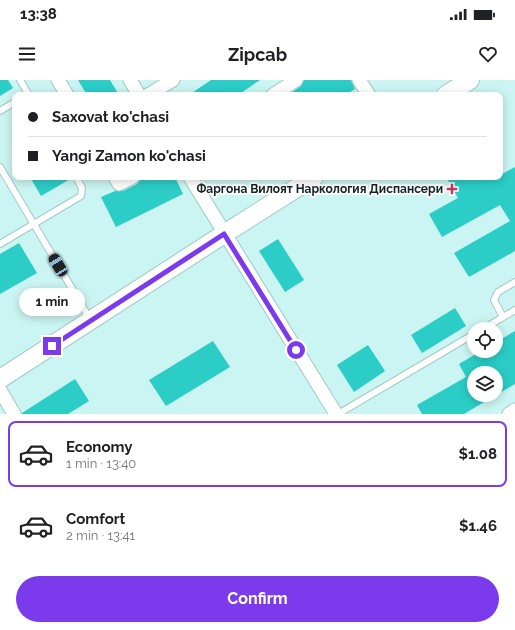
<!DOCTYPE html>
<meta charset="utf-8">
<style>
:root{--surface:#fff;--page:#f6f6f6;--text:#202124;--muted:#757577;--line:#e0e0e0;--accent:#7c3aed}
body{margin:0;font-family:Raleway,sans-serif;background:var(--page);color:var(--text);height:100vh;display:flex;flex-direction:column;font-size:15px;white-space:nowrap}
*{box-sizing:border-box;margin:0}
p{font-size:13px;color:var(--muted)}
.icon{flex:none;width:22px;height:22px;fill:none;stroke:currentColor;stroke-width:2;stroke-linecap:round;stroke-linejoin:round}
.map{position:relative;height:334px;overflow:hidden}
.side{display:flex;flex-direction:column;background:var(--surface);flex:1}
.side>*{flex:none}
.guide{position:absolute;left:12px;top:12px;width:491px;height:88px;border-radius:8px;box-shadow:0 2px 10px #0003;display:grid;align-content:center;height:88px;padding:0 16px;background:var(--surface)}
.buttons{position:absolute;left:467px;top:242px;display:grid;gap:8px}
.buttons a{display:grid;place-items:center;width:36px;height:36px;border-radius:50%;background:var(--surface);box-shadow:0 2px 10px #0003;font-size:20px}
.end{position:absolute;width:18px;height:18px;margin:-9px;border:5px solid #7c3aed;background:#fff;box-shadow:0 0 0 2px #fff}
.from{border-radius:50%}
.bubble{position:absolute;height:28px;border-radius:14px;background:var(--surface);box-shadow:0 2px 10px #0003;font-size:13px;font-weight:700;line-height:28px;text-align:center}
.car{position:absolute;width:12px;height:24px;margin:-12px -6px;border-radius:5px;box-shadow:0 0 3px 1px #0007;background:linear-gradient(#222 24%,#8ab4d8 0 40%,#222 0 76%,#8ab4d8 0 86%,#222 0)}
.guide b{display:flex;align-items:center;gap:14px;height:38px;font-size:15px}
.guide b+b{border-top:1px solid var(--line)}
.guide i{width:10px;height:10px;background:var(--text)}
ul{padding:7px 0 0;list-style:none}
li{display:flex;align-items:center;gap:12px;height:66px;margin:0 8px 6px;padding:0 8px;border:2px solid transparent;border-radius:8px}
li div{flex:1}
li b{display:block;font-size:15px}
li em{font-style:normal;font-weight:700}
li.selected{border-color:var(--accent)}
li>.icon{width:36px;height:36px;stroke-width:1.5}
.primary-button{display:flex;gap:8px;margin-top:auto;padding:8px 16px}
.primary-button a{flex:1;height:46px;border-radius:24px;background:var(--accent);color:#fff;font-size:16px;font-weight:700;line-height:46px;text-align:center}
.status{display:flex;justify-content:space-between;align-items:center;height:28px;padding:0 20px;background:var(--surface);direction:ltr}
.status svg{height:11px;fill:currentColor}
header{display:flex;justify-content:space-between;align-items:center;height:52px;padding:0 16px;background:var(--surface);font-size:18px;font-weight:700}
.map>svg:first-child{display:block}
.building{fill:#2bcdc6}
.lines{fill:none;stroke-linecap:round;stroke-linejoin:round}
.lane-casing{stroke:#a0cac7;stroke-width:8}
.street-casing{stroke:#a0cac7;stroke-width:15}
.secondary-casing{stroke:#a0cac7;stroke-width:20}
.lane{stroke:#fff;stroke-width:6}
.street{stroke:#fff;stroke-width:13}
.secondary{stroke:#fff;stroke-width:18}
.route{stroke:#7c3aed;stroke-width:5}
.poi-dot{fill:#c63860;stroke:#fff;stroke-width:1.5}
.labels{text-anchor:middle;stroke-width:4;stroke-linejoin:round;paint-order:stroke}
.poi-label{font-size:12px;font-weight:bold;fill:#142524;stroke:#fff;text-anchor:end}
</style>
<div class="status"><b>13:38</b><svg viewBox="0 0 49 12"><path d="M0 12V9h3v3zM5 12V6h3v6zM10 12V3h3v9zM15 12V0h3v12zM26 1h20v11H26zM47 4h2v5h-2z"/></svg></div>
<header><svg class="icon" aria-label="menu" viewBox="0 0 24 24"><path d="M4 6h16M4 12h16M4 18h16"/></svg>Zipcab<svg class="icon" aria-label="heart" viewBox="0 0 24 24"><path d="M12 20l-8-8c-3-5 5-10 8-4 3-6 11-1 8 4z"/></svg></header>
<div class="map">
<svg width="515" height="334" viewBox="0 0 515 334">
<rect width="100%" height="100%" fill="#caf5f2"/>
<g class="building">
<path d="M 0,0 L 8,0 L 13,8 L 0,16 Z"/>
<path d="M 78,0 L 110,0 L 119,15 L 87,15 Z"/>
<path d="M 211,0 L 260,0 L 238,15 L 189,15 Z"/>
<path d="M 304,0 L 351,0 L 355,9 L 345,15 L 288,15 L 301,6 Z"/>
<path d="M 515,87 L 515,171 L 469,197 L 454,173 L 510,141 L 500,125 L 442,157 L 429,134 L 458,118 L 446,97 L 500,97 L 500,95 Z"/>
<path d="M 30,97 L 72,97 L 72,98 L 41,116 Z"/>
<path d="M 143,97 L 175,97 L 183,114 L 116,147 L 101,117 L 115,111 L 123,111 L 137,104 Z"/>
<path d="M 278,159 L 304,200 L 285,212 L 259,171 Z"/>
<path d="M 19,163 L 37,193 L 0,214 L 0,174 Z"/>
<path d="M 455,228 L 466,246 L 422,273 L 411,255 Z"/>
<path d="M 515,251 L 515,304 L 496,315 L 496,293 L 474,293 L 474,315 L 496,315 L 464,334 L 422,334 L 417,325 L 466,297 L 459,284 L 481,271 L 496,271 L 496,262 Z"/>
<path d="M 213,261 L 230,287 L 166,326 L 149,300 Z"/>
<path d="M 368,265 L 385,291 L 354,312 L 337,285 Z"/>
<path d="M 75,299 L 89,321 L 68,334 L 22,334 L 22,333 Z"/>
</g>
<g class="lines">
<defs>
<g id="lane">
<path d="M 20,0 L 29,15"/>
<path d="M 0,31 L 15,22"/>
<path d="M 0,87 L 90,239"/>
<path d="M 0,164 L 81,116 L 82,108 L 76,97"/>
<path d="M 503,237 L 494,220 L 498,212 L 515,202"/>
<path d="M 483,249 L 515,230"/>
<path d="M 338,334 L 474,254"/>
</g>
<g id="street">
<path d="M 58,0 L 67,15"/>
<path d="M 130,0 L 139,15"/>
<path d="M 359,0 L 369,15"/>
<path d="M 148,15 L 173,0"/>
<path d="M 273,15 L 296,0"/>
<path d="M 115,97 L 119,104 L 133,97"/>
<path d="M 190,97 L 336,334"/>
<path d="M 0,310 L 14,334"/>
<path d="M 509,334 L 515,330"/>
</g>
<g id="secondary">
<path d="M 446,15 L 470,0"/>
<path d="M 0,299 L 224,154 L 314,97"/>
</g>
</defs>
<use href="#lane" class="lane-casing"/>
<use href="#street" class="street-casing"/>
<use href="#secondary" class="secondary-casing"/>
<use href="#lane" class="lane"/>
<use href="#street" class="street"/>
<use href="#secondary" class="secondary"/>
</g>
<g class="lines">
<path class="route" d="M 52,266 L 224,154 L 296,270"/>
</g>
<path class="poi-dot" d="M450 103h4v4h4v4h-4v4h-4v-4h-4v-4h4z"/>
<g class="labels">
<g class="poi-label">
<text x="443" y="113">Фаргона Вилоят Наркология Диспансери</text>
</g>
</g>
</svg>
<div class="buttons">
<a><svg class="icon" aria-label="locate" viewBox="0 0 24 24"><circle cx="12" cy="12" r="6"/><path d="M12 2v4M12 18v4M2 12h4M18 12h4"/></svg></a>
<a><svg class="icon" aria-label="layers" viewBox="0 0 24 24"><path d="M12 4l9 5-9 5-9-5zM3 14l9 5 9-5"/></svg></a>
</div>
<i class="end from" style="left:296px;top:270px"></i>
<i class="end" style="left:52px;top:266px"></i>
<div class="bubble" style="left:19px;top:208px;width:66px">1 min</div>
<i class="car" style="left:58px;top:185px;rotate:329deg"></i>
<div class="guide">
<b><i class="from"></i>Saxovat ko'chasi</b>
<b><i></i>Yangi Zamon ko'chasi</b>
</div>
</div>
<section class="side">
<ul>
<li class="selected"><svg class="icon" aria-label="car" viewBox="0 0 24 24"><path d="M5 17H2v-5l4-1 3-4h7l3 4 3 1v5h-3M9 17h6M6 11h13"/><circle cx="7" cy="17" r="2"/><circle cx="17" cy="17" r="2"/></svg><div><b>Economy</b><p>1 min · 13:40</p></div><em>$1.08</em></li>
<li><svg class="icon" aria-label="car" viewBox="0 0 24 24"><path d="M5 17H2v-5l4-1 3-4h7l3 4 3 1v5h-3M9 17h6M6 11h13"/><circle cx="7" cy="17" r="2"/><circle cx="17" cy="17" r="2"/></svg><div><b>Comfort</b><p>2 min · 13:41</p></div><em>$1.46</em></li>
</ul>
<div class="primary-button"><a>Confirm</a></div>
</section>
